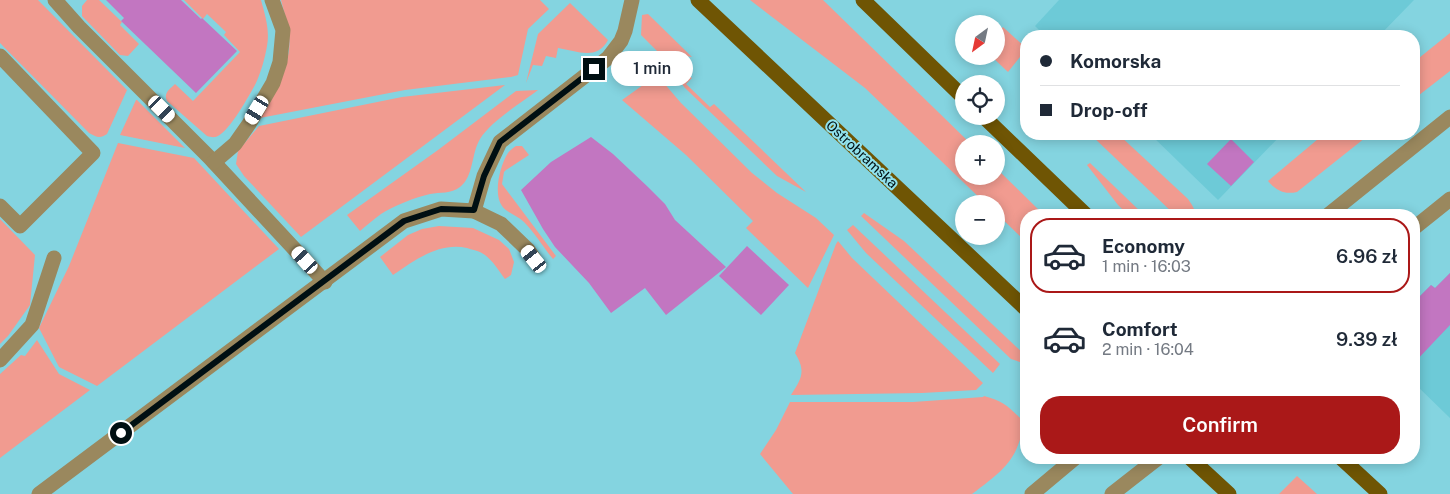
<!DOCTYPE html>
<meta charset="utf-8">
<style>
:root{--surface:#fff;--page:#f6f6f7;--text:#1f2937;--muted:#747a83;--line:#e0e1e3;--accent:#aa1818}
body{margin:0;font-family:"Public Sans",sans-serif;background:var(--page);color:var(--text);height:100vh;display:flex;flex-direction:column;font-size:19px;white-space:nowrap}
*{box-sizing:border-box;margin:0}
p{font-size:16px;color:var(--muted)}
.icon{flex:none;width:28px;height:28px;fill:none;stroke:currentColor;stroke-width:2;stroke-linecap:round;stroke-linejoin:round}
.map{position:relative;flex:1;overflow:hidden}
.details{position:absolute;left:1020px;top:209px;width:400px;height:255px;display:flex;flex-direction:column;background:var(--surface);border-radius:20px;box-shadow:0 2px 12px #0003}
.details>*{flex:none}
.hud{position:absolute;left:1020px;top:30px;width:400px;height:110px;border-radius:20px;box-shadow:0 2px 12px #0003;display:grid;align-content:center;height:110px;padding:0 20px;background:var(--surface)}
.needle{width:32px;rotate:213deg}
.buttons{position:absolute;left:955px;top:15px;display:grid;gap:10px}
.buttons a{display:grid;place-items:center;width:50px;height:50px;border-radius:50%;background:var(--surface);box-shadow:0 2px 12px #0003;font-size:25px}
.end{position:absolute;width:22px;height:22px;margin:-11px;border:6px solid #000f12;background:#fff;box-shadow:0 0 0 2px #fff}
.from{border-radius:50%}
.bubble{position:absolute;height:35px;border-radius:18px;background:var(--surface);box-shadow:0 2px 12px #0003;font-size:16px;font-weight:600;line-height:35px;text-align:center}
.car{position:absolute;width:15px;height:30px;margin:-15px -8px;border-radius:6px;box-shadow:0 0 4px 1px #0007;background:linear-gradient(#fff 24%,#345 0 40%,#fff 0 76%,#345 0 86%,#fff 0)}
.hud b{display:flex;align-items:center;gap:18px;height:48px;font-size:19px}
.hud b+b{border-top:1px solid var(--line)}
.hud i{width:12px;height:12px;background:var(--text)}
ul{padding:9px 0 0;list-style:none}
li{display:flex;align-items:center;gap:15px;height:75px;margin:0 10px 8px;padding:0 10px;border:2px solid transparent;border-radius:20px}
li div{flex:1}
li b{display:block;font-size:19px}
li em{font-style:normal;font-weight:600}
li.selected{border-color:var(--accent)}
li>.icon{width:45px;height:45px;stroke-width:1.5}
.primary-button{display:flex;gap:10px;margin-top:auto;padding:10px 20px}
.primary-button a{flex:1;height:58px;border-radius:20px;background:var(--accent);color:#fff;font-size:20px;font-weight:600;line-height:58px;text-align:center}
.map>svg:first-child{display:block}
.built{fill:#6dcad7}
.green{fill:#f19b90}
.building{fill:#c276c1}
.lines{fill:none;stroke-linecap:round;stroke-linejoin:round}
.minor{stroke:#9a885e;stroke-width:15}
.major{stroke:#6f5504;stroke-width:15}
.route{stroke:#000f12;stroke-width:6}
.labels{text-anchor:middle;stroke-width:4;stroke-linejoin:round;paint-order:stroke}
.street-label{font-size:14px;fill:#000f12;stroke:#91e2ed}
</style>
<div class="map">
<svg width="1450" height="494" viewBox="0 0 1450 494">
<rect width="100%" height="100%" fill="#84d4e0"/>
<g class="built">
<path d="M 1059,0 L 1414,0 L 1379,36 L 1045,36 L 1035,26 Z"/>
<path d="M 1150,134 L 1282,134 L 1218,200 Z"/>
<path d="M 1450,273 L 1450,418 L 1414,383 L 1414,302 L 1431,285 L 1435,288 Z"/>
</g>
<g class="green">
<path d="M 0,0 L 38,0 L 127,90 L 107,134 C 100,139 96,137 89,133 L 0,43 Z"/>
<path d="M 87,0 L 99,0 L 122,22 L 120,25 L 139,44 L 128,56 L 120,55 L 82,16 L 82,6 Z"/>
<path d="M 184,0 L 261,0 C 265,15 270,30 267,46 C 265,58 261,72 256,83 C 249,96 230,130 218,136 C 214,138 211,137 207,136 L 167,101 C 163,93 170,89 175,84 L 193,101 L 240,52 L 224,35 L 226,32 L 207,14 L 203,19 Z"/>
<path d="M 281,0 L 540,0 L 549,9 L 528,29 L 518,75 L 511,77 L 405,90 L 260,118 C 274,97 286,75 289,50 C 291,33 285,16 281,0 Z"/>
<path d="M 750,0 L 823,0 L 971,144 L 964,144 L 964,176 L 996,176 L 996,168 L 1044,215 L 1026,215 L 1026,242 L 996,213 L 996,204 L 986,204 L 865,88 Z"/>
<path d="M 570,3 L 608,40 C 597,61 577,51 558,48 L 556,58 L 546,56 L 542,66 L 533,65 L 526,83 L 538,34 Z"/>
<path d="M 648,14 L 692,57 L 658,52 L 641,35 L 642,15 Z"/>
<path d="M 1003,27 L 1026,48 L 1026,62 L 1020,57 L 1008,72 L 991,56 L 996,56 L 996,35 Z"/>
<path d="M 1450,33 L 1450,71 L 1414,99 L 1414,62 Z"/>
<path d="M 669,68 L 679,71 L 683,75 L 686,73 L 692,78 L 686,84 L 710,107 L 714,104 L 806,192 L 777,176 L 685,88 Z"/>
<path d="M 657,75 L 681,103 L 752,173 L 777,193 L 816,218 L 834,235 L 808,288 L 746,228 L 753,221 L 686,155 L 622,100 Z"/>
<path d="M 505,85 L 301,237 L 244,176 L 236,164 L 238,151 L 259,126 L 402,97 Z"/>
<path d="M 538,90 C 521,103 491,121 480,139 C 471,154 474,176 460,187 C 451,194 440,192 430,194 C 416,197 393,206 381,214 C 374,219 367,225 360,231 L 347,215 L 438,150 L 516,91 Z"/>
<path d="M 136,100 L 137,100 L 185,148 L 120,135 Z"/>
<path d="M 1090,134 L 1118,134 L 1188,199 L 1192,205 L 1197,215 L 1175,215 Z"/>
<path d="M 1324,134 L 1370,134 L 1297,192 C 1284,195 1276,190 1268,181 Z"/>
<path d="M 118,143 L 194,158 L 279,249 L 97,386 L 59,367 L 39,328 L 69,266 Z"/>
<path d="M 516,146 L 522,146 L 529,155 L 506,170 L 504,172 L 502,184 L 556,256 L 553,259 C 543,247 535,233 524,222 C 518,216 507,213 502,206 C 493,194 500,165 508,153 C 510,150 513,148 516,146 Z"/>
<path d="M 1090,163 L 1144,215 L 1128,215 L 1118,205 L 1087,165 Z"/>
<path d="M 864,213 L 904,241 L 1026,356 L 1026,364 L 1011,359 L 861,216 Z"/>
<path d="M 0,219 L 35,255 L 30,305 L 8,336 L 0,344 Z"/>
<path d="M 853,225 L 1000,364 L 993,373 L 866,253 L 847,230 Z"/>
<path d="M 439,226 L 473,228 L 499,240 L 509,249 L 514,262 L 511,275 L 505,279 C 499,271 493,261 485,255 C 480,251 473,250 467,248 C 439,242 415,260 393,275 L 380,257 L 408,235 L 422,229 Z"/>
<path d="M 838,241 L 852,258 L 983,383 L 976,390 L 922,393 L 791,395 C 802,378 806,371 795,353 L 836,244 Z"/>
<path d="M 37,340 L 59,374 L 90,390 L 0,458 L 0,374 L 21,355 L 25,356 Z"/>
<path d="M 984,396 C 1004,401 1010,408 1024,422 C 1018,461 1002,471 972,494 L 793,494 L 760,454 L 776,430 L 790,402 L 913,402 L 983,397 Z"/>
<path d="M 1297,476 L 1317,494 L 1279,494 Z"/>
</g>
<g class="building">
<path d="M 106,0 L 181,0 L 201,19 L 202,18 L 237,51 L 196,93 L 121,21 L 124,18 Z"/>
<path d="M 591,137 L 613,154 L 648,187 L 665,204 L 675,220 L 726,267 L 666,315 L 645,288 L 611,313 L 589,283 L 555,247 L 543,229 L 521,190 L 551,162 Z"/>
<path d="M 1231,139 L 1254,162 L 1231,186 L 1207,164 Z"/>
<path d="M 747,246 L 789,285 L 761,315 L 719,276 Z"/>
<path d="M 1450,273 L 1450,325 L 1414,363 L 1414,302 L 1431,285 L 1435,288 Z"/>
</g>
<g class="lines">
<g class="minor">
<path d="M 55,0 L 79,27 L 209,157 L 325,282"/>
<path d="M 0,56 L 93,153 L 20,226 L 0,206"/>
<path d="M 214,162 L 235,144 L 249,124 L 273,83 L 280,62 L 283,30 L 272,0"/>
<path d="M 474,211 L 484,176 L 500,142 L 608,58 L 621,41 L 625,31 L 632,0"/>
<path d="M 1328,215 L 1450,117"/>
<path d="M 1414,228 L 1450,199"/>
<path d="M 0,360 L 32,325 L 54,258"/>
<path d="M 39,494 L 404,221 L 441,209 L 474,211 L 501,224 L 528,250 L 534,259"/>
<path d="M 1032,494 L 1075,458"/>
<path d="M 1112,494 L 1158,458"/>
</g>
<g class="major">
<path d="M 698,0 L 1026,309"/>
<path d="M 863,0 L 964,98"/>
<path d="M 983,116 L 1086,215"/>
<path d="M 1190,458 L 1229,494"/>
<path d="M 1341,458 L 1380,494"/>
</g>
</g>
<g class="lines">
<path class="route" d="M 121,433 L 404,221 L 441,209 L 474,210 L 484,176 L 500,142 L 594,69"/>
</g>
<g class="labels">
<g class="street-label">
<text transform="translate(862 154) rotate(43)" y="5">Ostrobramska</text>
</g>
</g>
</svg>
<div class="buttons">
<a><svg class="needle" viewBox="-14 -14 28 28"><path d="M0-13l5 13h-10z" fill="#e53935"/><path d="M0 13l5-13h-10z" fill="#747a83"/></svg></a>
<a><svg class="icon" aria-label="locate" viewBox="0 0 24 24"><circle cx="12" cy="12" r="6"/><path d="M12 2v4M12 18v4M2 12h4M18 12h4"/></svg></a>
<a>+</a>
<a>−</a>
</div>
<i class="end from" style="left:121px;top:433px"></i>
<i class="end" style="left:594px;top:69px"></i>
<div class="bubble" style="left:611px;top:51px;width:82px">1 min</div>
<i class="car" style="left:162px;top:109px;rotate:135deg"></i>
<i class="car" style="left:257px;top:110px;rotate:211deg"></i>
<i class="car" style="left:534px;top:259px;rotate:321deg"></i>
<i class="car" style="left:305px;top:260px;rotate:318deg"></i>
<div class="hud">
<b><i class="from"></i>Komorska</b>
<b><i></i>Drop-off</b>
</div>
<section class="details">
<ul>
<li class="selected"><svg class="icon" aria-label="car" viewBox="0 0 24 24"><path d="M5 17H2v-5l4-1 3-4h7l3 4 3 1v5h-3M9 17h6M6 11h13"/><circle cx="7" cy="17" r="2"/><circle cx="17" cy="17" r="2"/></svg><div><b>Economy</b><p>1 min · 16:03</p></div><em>6.96 zł</em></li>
<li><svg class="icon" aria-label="car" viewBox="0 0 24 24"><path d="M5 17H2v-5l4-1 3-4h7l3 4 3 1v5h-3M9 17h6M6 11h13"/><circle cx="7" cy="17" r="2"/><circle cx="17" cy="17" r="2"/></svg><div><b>Comfort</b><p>2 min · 16:04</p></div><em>9.39 zł</em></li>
</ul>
<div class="primary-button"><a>Confirm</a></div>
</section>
</div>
